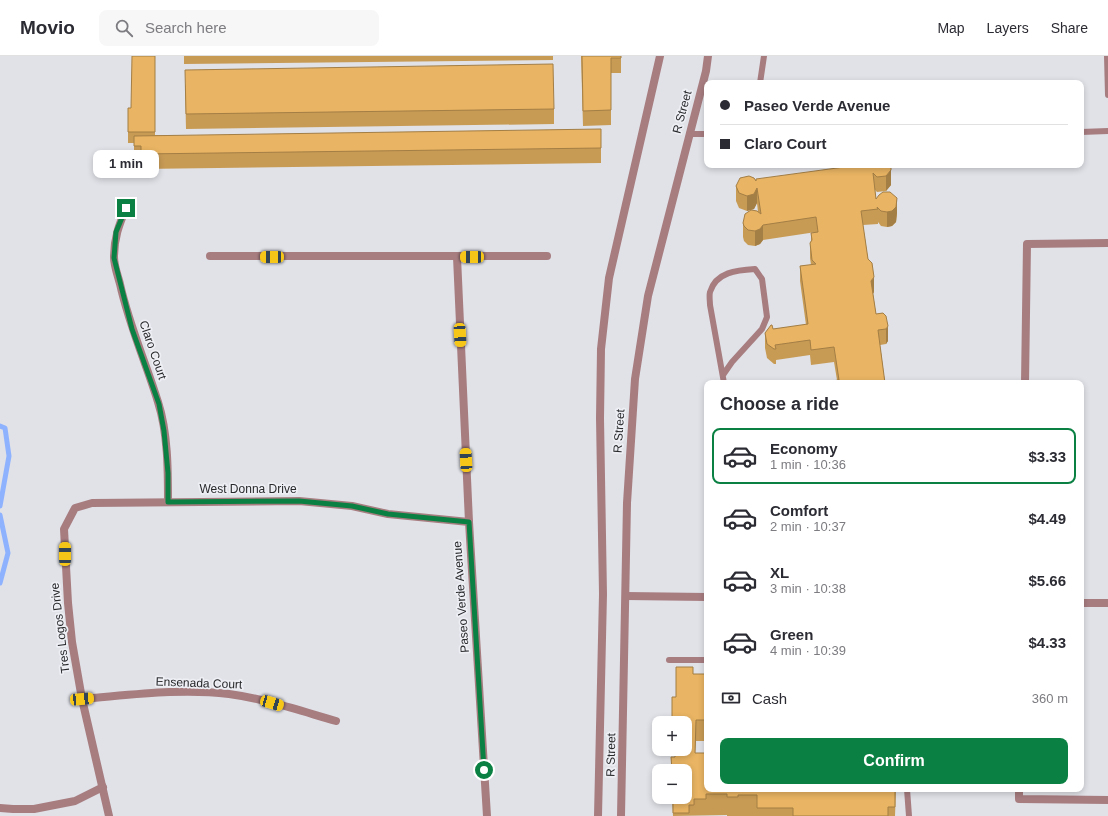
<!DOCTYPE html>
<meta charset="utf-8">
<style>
:root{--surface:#fff;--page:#f7f7f7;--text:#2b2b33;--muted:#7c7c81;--line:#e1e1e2;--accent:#0b8043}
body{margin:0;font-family:Helvetica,sans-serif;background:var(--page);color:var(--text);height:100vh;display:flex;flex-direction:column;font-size:15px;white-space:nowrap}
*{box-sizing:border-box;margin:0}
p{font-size:13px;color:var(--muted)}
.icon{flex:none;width:22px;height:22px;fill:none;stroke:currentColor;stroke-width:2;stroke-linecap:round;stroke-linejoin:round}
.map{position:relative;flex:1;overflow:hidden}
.panel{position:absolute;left:704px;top:324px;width:380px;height:412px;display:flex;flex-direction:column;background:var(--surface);border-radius:8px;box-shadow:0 2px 6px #0003}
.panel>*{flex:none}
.banner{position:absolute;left:704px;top:24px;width:380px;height:88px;border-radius:8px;box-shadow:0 2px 6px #0003;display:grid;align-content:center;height:88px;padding:0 16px;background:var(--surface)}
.controls{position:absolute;left:652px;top:660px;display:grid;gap:8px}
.controls a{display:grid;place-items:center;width:40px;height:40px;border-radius:8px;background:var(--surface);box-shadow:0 2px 6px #0003;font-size:20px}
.end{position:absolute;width:18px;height:18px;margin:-9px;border:5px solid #0b8043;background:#fff;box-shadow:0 0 0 2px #fff}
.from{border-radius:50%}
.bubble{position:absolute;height:28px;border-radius:8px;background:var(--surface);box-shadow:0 2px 6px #0003;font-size:13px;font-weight:700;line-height:28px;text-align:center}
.car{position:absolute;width:12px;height:24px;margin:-12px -6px;border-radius:5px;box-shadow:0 0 3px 1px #0007;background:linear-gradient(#f5c518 24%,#345 0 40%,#f5c518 0 76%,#345 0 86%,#f5c518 0)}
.banner b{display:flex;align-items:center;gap:14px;height:38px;font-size:15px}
.banner b+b{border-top:1px solid var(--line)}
.banner i{width:10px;height:10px;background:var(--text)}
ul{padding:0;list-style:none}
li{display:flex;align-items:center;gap:12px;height:56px;margin:0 8px 6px;padding:0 8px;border:2px solid transparent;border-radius:8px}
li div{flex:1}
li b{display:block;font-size:15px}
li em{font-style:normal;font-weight:700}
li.active{border-color:var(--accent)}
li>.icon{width:36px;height:36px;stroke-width:1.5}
h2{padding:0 16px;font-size:18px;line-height:48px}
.pay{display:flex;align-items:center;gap:10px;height:44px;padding:0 16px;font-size:15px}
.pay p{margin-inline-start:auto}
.button{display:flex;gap:8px;margin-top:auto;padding:8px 16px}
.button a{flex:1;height:46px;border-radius:8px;background:var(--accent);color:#fff;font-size:16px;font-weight:700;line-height:46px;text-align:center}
header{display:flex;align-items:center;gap:24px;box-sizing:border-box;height:56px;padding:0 20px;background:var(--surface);border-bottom:1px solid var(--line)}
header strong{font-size:19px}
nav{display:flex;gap:22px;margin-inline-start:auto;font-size:14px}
.search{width:280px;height:36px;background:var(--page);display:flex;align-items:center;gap:10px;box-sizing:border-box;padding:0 14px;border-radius:8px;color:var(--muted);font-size:15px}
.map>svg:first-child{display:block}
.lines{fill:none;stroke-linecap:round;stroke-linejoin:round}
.stream{stroke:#8fb2fe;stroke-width:5}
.service{stroke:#a77d80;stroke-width:6}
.minor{stroke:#a77d80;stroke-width:8}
.tertiary{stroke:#a77d80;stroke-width:8}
.wall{fill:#c89b55;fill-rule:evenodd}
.shaded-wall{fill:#a37e45}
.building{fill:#e9b463;stroke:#a37e45}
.route{stroke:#0b8043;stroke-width:5}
.labels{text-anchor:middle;stroke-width:3.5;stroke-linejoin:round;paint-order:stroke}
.street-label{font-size:12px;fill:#28292b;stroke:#edeff5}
</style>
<header>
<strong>Movio</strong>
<div class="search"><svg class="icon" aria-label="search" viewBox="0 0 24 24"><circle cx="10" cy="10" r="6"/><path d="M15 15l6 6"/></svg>Search here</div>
<nav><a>Map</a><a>Layers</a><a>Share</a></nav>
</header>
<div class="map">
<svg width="1108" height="760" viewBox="0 0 1108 760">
<rect width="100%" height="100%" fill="#e0e2e8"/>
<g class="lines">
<g class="stream">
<path d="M 0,370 L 5,372 L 9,400 L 0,450"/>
<path d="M 0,459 L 8,497 L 0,527"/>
</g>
<g class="service">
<path d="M 1107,0 L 1108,39"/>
<path d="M 760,27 L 764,0"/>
<path d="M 1081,76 L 1108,75"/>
<path d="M 689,78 L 707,78"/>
<path d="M 723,319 L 732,306 L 762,273 L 767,261 L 762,223 L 755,213 C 737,214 716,216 710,236 C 709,240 710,245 710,249 L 724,327"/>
<path d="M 669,604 L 707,604"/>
<path d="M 907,733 L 909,760"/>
</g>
<g class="minor">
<path d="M 126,152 C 119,169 114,182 114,201 C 114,210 118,220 120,228 C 129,269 146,307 158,346 C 168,377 168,414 168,446"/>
<path d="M 210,200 L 547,200"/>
<path d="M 457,201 L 469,466 L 487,760"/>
<path d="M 1025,327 L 1027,188 L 1108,187"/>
<path d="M 626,540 L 707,541"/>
<path d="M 1081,547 L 1108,547"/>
<path d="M 82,643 C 131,639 180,632 229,638 C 266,643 301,655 336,665"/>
<path d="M 1019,733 L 1019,743 L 1108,744"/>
<path d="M 0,752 L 13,753 L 34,753 L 75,745 L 103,731"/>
<path d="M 109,760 L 82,643 L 72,586 L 68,547 L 64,473 L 75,452 L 92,447 L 299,445 L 352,450 L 388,458 L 469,466"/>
</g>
<g class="tertiary">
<path d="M 598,760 L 603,538 L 600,362 L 601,293 L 609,222 L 660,0"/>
<path d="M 621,760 L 627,447 L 635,323 L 648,240 L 706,15 L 708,0"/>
</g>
</g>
<g class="wall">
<path d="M 155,0 L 155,79 L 601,92 L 601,107 L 141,113 L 141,105 L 134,105 L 134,87 L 128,87 L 128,52 L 131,52 Z"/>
<path d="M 184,0 L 553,0 L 553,4 L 184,8 Z"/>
<path d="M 581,0 L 621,0 L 621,17 L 611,17 L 611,69 L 583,70 Z"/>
<path d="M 185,29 L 554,53 L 554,68 L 186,73 Z"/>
<path d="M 891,109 L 891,129 L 886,135 L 877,136 L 875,134 L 876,143 L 897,157 L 896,166 L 892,170 L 887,171 L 881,170 L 878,166 L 878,168 L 863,169 L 868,203 L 874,236 L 873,238 L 876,258 L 883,257 L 888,285 L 886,288 L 880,289 L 885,327 L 837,324 L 834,306 L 811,309 L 810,299 L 776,304 L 776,308 L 774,308 L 767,302 L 765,292 L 765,277 L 773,273 L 806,269 L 800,225 L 800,210 L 811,209 L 810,202 L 810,187 L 811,185 L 811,177 L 816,176 L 763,184 L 760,188 L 755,190 L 748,189 L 744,185 L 743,181 L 743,167 L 758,156 L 757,147 L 754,153 L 747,155 L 739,152 L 736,145 L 736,130 L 756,125 Z"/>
<path d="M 693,618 L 707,618 L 707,685 L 696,685 L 695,697 L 707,733 L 896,733 L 895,760 L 727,760 L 727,759 L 673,760 L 672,741 L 685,741 L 685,715 L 671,715 L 671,701 L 675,701 L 676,641 ZM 836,734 L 873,734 L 873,735 Z"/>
</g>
<g class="shaded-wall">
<path d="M 891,114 L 891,129 L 886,135 L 886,120 Z"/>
<path d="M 757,132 L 757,147 L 754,153 L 747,155 L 747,140 Z"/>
<path d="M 897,142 L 897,157 L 896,166 L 892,170 L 887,171 L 887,156 Z"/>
<path d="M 763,169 L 763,184 L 760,188 L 755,190 L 755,175 Z"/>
<path d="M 874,221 L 874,236 L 871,240 L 871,225 Z"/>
<path d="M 888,270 L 888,285 L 886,288 L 886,273 Z"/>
</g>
<g class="building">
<path d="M 132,0 L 155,0 L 155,76 L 128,76 L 128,52 L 131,52 Z"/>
<path d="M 582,0 L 621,0 L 621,2 L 611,2 L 611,54 L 583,55 Z"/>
<path d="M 553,8 L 554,53 L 186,58 L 185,14 Z"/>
<path d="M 601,73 L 601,92 L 141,98 L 141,90 L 134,90 L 134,80 Z"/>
<path d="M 859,109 L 891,109 L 891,114 L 886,120 L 877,121 L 873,117 L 876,143 L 879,139 L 883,136 L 890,136 L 897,142 L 896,151 L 892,155 L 887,156 L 881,155 L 877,151 L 878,153 L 861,155 L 868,203 L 872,207 L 874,221 L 871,225 L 876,258 L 883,257 L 886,260 L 888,270 L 886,273 L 878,274 L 885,327 L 816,327 L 839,324 L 834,291 L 811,294 L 810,284 L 775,289 L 776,293 L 774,293 L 767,288 L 765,277 L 771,269 L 772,269 L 773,273 L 808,268 L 800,210 L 816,208 L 812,204 L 810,187 L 812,184 L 811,177 L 818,176 L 816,161 L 763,169 L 760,173 L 755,175 L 748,174 L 744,170 L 743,167 L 745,158 L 751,154 L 757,155 L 761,158 L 757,132 L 754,138 L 747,140 L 739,137 L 736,130 L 740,122 L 749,120 L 754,122 L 756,125 L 756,123 Z"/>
<path d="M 676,611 L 693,611 L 693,618 L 707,618 L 707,664 L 696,664 L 695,697 L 707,697 L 707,733 L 836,733 L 836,734 L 873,735 L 873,733 L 895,733 L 895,751 L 888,751 L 888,760 L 793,760 L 793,752 L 757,752 L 757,739 L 738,739 L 738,741 L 727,741 L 727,738 L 706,738 L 706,743 L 694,743 L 694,749 L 689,749 L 689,757 L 673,757 L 673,741 L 685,741 L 685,715 L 672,715 L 671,701 L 675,701 L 675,693 L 685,693 L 685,667 L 672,667 L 672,641 L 676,641 Z"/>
</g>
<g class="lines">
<path class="route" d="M 126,152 L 116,176 L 114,202 L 132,273 L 159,348 L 164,375 L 168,417 L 168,446 L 299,445 L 352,450 L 388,458 L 469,466 L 484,714"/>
</g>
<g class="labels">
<g class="street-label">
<text transform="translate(682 56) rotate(-75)" y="4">R Street</text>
<text transform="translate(153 294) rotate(71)" y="4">Claro Court</text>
<text transform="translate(619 375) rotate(-86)" y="4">R Street</text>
<text x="248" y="437">West Donna Drive</text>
<text transform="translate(461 541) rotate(-94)" y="4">Paseo Verde Avenue</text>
<text transform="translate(60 572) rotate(-97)" y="4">Tres Logos Drive</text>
<text transform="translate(199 627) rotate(2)" y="4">Ensenada Court</text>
<text transform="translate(611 699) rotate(-89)" y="4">R Street</text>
</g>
</g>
</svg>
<div class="controls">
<a>+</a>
<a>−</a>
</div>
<i class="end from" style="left:484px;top:714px"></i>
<i class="end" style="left:126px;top:152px"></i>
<div class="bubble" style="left:93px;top:94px;width:66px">1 min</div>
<i class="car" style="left:272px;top:201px;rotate:270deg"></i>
<i class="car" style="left:472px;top:201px;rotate:270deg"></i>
<i class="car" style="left:460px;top:279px;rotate:177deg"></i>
<i class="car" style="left:466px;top:404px;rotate:357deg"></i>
<i class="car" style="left:65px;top:498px;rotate:0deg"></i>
<i class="car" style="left:82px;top:643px;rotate:85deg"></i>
<i class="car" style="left:272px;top:647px;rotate:106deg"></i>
<div class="banner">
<b><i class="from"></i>Paseo Verde Avenue</b>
<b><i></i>Claro Court</b>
</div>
<section class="panel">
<h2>Choose a ride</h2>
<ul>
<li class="active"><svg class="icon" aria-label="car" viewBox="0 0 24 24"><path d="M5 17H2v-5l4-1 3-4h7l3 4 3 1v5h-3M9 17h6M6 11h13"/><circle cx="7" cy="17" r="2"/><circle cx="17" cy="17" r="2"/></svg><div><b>Economy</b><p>1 min · 10:36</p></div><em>$3.33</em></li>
<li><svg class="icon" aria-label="car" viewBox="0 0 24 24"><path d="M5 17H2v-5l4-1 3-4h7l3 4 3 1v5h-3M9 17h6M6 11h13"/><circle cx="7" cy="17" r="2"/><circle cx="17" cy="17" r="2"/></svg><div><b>Comfort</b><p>2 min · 10:37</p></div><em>$4.49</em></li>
<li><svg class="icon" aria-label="car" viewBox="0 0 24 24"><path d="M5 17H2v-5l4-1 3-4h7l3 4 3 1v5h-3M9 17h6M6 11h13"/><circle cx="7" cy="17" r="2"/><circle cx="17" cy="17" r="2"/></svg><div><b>XL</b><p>3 min · 10:38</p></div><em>$5.66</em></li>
<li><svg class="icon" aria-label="car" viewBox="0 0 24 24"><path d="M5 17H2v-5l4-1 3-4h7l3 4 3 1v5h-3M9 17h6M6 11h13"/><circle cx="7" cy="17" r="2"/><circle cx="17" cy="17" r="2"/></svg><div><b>Green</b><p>4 min · 10:39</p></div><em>$4.33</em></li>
</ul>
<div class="pay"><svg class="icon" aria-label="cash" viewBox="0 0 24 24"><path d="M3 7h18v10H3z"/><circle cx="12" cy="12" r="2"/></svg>Cash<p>360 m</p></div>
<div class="button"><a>Confirm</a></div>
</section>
</div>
